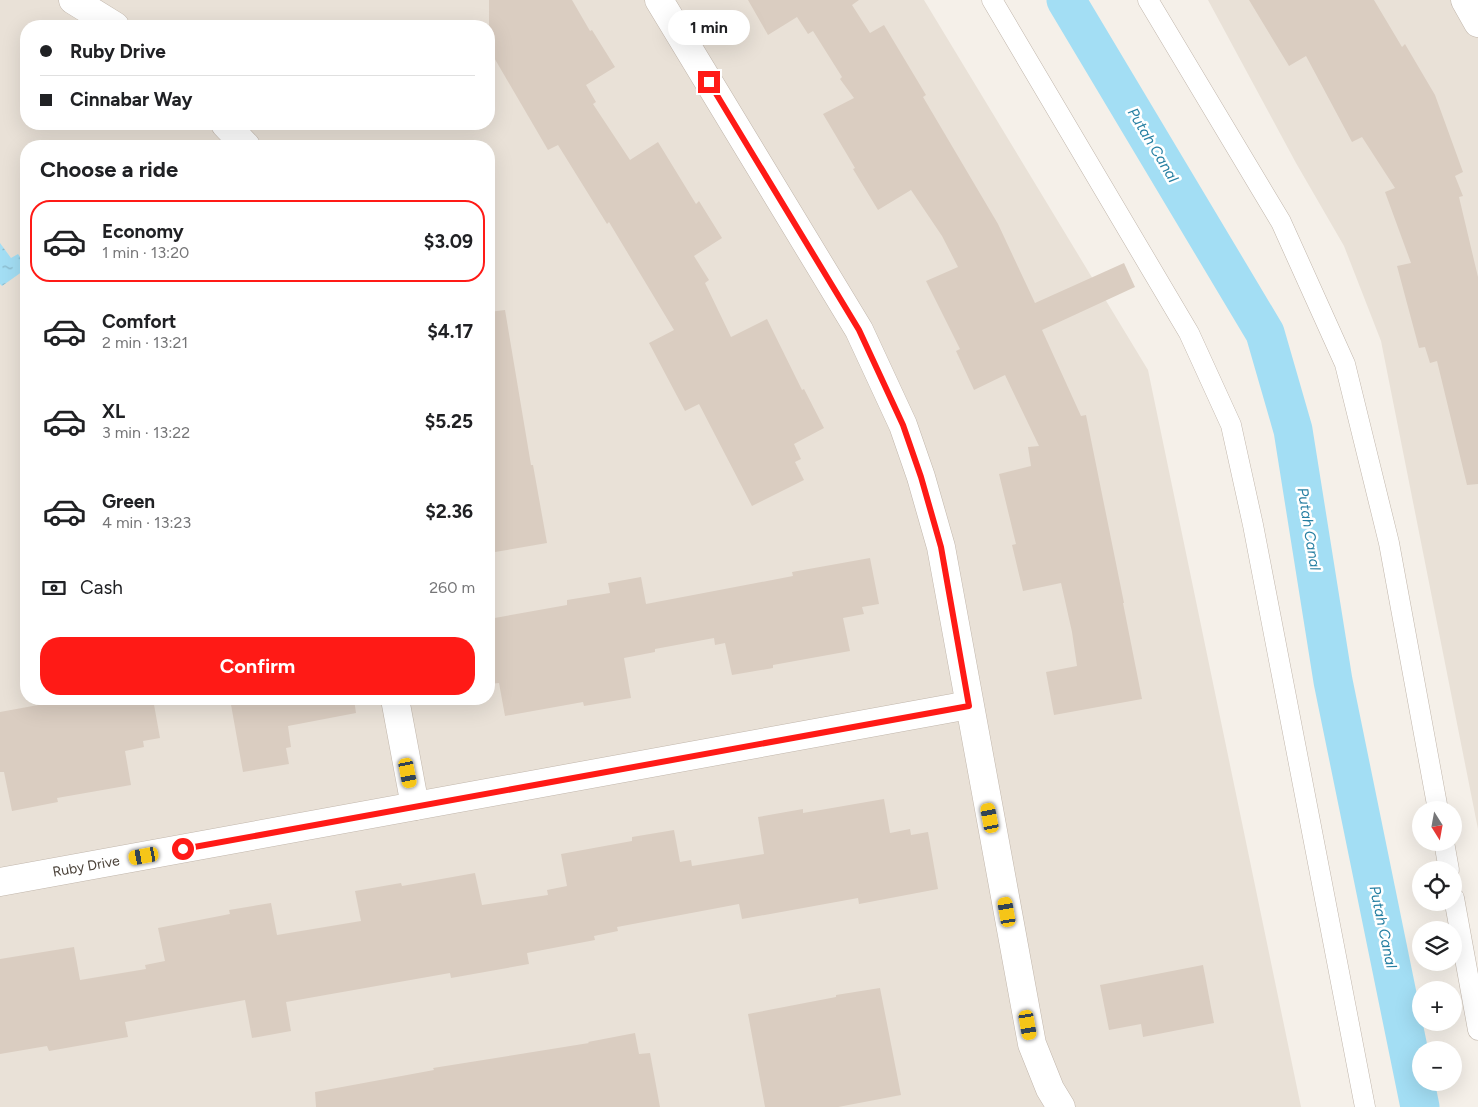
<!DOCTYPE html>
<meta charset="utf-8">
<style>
:root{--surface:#fff;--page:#f6f6f6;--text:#202124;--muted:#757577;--line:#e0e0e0;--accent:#ff1a16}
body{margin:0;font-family:Figtree,sans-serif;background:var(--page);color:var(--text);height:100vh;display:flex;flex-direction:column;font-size:19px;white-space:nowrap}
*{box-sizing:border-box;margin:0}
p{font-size:16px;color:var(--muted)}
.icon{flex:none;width:28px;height:28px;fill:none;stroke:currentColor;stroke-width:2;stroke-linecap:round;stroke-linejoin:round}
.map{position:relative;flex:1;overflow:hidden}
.details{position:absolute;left:20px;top:140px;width:475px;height:565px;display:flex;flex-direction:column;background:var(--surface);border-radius:20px;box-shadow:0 5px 20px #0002}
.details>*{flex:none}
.hud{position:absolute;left:20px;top:20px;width:475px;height:110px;border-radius:20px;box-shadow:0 5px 20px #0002;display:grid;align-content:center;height:110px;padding:0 20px;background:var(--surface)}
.needle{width:32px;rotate:169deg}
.buttons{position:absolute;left:1412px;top:801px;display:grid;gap:10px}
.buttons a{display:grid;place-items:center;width:50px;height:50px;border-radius:50%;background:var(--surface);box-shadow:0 5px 20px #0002;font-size:25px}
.end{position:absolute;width:22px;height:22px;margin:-11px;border:6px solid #ff1a16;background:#fff;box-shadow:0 0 0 2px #fff}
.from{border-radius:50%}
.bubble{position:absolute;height:35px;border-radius:18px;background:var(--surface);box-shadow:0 5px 20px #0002;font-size:16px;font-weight:700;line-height:35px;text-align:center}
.car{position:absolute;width:15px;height:30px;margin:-15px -8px;border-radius:6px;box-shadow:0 0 4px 1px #0007;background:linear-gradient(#f5c518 24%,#345 0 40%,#f5c518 0 76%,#345 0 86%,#f5c518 0)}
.hud b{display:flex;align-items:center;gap:18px;height:48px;font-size:19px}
.hud b+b{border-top:1px solid var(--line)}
.hud i{width:12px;height:12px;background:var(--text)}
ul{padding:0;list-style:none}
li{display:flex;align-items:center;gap:15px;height:82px;margin:0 10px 8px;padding:0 10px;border:2px solid transparent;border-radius:20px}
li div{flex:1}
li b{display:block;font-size:19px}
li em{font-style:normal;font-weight:700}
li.selected{border-color:var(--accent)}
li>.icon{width:45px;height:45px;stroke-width:1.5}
h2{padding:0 20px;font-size:22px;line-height:60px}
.pay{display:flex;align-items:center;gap:12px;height:55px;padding:0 20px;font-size:19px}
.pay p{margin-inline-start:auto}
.button{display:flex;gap:10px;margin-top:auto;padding:10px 20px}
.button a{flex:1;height:58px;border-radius:20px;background:var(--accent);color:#fff;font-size:20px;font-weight:700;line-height:58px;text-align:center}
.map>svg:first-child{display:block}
.residential{fill:#e9e1d7;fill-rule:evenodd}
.water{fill:url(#water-ripples)}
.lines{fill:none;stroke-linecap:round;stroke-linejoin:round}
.canal{stroke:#a3def4;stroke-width:39}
.building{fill:#dacdc1}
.lane-casing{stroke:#c1b6ab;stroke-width:21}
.street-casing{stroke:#c1b6ab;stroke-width:29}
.lane{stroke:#fff;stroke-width:20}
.street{stroke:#fff;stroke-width:28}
.route{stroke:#ff1a16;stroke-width:6}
.labels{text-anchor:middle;stroke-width:5;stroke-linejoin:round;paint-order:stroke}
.street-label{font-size:14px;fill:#494037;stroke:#fff}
.water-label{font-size:15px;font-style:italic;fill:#267fa2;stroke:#fff}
</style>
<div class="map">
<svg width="1478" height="1107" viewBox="0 0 1478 1107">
<defs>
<pattern id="water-ripples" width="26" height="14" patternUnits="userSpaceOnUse" patternTransform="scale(1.25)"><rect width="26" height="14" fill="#a3def4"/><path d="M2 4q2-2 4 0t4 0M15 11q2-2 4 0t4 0" fill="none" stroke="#87b5c6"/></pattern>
</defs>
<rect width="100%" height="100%" fill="#f5f0e9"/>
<g class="residential">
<path d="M 0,0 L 924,0 L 1148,370 L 1301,1107 L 0,1107 ZM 26,26 L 489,26 L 489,124 L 26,124 ZM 26,146 L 489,146 L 489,699 L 26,699 Z"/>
<path d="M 1208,0 L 1478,0 L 1478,829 L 1381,341 L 1344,246 L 1296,163 Z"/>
</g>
<path class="water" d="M 0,243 L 11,258 L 18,254 L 26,265 L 26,269 L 2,286 L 0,284 Z"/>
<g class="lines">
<path class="canal" d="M 1066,0 L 1265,333 L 1293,430 L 1333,681 L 1420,1107"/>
</g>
<g class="building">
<path d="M 489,0 L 572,0 L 590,31 L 592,30 L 615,67 L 586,85 L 596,102 L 593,104 L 630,160 L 658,142 L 696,204 L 699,201 L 722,238 L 694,256 L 709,280 L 705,283 L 731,337 L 767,319 L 802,390 L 804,389 L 824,428 L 794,444 L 801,459 L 795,462 L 804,480 L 752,506 L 699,404 L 685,411 L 649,343 L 674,330 L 609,222 L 607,224 L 558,145 L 548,150 L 489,49 Z"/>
<path d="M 748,0 L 859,0 L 852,5 L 870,33 L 884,25 L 926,95 L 923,97 L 998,224 L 1035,303 L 1124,263 L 1135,287 L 1042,330 L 1081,416 L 1086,415 L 1124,603 L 1123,603 L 1142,699 L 1054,715 L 1046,672 L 1077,666 L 1072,632 L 1061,583 L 1023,591 L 1012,545 L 1016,544 L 999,474 L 1031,466 L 1028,447 L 1039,446 L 1005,375 L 974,390 L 956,351 L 960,349 L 926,281 L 958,267 L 942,236 L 911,190 L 878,210 L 853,169 L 855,168 L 823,114 L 854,98 L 840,79 L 842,77 L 813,31 L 808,34 L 797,17 L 768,35 Z"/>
<path d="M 1249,0 L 1374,0 L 1402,47 L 1405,44 L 1435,95 L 1463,172 L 1455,176 L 1463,196 L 1459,197 L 1478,277 L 1478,484 L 1467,485 L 1437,361 L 1430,363 L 1425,347 L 1419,348 L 1397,266 L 1411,263 L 1385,192 L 1395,188 L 1362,137 L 1352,142 L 1306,56 L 1289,66 Z"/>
<path d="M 505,310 L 531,465 L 533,465 L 547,543 L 489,553 L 489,312 Z"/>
<path d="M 870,558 L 879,604 L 862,607 L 864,614 L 843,618 L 850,651 L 773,665 L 773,668 L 732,675 L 725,643 L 715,645 L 714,638 L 655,649 L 655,652 L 624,658 L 631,698 L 584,706 L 583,702 L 505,716 L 499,683 L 489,684 L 489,619 L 567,605 L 567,600 L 610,593 L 608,583 L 641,577 L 646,604 L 793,576 L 792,572 Z"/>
<path d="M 71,699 L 153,699 L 160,738 L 143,741 L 144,747 L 125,751 L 131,785 L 57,798 L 58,802 L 12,811 L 4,772 L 0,772 L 0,712 Z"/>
<path d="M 230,699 L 354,699 L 356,713 L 288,726 L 291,747 L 286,748 L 289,764 L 243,772 Z"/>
<path d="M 884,799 L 890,833 L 910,829 L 911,835 L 928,832 L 938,889 L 859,904 L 858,898 L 742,919 L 739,904 L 617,927 L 618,931 L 594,936 L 595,940 L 527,953 L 529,964 L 451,978 L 450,973 L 286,1002 L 291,1031 L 252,1038 L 245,1000 L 125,1022 L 128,1037 L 49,1051 L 47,1046 L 0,1054 L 0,959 L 74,947 L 80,980 L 146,969 L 145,965 L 165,961 L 158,928 L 230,914 L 229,910 L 271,903 L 277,935 L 361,921 L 355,891 L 401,883 L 402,886 L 475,873 L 482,905 L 548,895 L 547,890 L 567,886 L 561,854 L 632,841 L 632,837 L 674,830 L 680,862 L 691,860 L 692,866 L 764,854 L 758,817 L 803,809 L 803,813 Z"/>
<path d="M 1203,965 L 1214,1023 L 1143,1037 L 1141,1024 L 1109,1030 L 1100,985 Z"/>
<path d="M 880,988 L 901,1095 L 838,1107 L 765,1107 L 748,1014 L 836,997 L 836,995 Z"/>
<path d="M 635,1033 L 639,1054 L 650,1053 L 660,1107 L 316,1107 L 315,1092 L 434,1070 L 433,1068 L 589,1043 L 588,1042 Z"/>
</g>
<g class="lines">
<defs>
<g id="lane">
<path d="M 992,0 L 1189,333 L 1231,425 L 1253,525 L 1365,1107"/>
<path d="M 1148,0 L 1281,222 L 1345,364 L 1389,543 L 1438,810"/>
<path d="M 1444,842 L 1449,870"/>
<path d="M 1454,898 L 1478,1030"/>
</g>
<g id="street">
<path d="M 73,0 L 115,26"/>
<path d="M 659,0 L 859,330 L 903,425 L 921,477 L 941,547 L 1032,1044 L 1050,1089 L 1061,1107"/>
<path d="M 1465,0 L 1478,23"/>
<path d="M 225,124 L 246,146"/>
<path d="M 395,699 L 415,806"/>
<path d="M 0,882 L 969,705"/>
</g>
</defs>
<use href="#lane" class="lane-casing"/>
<use href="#street" class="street-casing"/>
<use href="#lane" class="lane"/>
<use href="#street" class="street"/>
</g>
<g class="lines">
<path class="route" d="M 183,849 L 969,706 L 941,547 L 921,477 L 903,425 L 859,330 L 709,82"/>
</g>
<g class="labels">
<g class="street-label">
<text transform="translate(86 866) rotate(-10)" y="5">Ruby Drive</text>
</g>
<g class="water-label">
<text transform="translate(1153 145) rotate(59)" y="5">Putah Canal</text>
<text transform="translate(1309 529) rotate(81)" y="5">Putah Canal</text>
<text transform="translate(1383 927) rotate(78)" y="5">Putah Canal</text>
</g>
</g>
</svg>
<div class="buttons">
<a><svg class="needle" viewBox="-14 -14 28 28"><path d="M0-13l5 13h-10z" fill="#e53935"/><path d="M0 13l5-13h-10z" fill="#757577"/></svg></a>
<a><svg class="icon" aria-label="locate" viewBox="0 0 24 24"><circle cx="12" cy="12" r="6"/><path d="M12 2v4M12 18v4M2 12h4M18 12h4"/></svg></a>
<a><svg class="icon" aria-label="layers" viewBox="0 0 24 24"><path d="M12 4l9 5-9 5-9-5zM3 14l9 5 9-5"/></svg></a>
<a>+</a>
<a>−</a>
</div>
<i class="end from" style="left:183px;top:849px"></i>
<i class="end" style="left:709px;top:82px"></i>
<div class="bubble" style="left:668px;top:10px;width:82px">1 min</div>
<i class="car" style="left:408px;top:773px;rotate:169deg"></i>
<i class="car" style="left:990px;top:818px;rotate:349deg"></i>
<i class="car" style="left:144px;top:856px;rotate:260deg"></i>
<i class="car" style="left:1007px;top:912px;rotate:350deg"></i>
<i class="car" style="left:1028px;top:1025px;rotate:170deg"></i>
<div class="hud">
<b><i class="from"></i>Ruby Drive</b>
<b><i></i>Cinnabar Way</b>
</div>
<section class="details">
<h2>Choose a ride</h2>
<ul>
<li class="selected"><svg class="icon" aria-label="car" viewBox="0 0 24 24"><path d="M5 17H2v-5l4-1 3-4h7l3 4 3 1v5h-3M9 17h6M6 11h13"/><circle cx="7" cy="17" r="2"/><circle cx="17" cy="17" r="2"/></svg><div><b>Economy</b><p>1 min · 13:20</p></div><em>$3.09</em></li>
<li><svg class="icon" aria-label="car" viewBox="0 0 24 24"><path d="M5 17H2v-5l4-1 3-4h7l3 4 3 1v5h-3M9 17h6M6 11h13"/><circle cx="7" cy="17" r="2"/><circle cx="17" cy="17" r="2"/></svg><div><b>Comfort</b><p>2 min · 13:21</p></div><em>$4.17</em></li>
<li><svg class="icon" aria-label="car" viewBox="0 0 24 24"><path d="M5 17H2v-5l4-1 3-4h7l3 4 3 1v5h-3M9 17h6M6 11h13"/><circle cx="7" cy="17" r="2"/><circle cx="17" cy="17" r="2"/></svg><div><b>XL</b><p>3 min · 13:22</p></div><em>$5.25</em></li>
<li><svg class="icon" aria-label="car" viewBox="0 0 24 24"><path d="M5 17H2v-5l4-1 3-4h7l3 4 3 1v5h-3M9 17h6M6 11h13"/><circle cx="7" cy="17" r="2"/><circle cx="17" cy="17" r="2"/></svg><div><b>Green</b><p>4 min · 13:23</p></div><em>$2.36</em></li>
</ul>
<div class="pay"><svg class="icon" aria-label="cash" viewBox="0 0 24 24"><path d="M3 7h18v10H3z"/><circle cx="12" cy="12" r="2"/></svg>Cash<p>260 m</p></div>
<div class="button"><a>Confirm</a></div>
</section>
</div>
